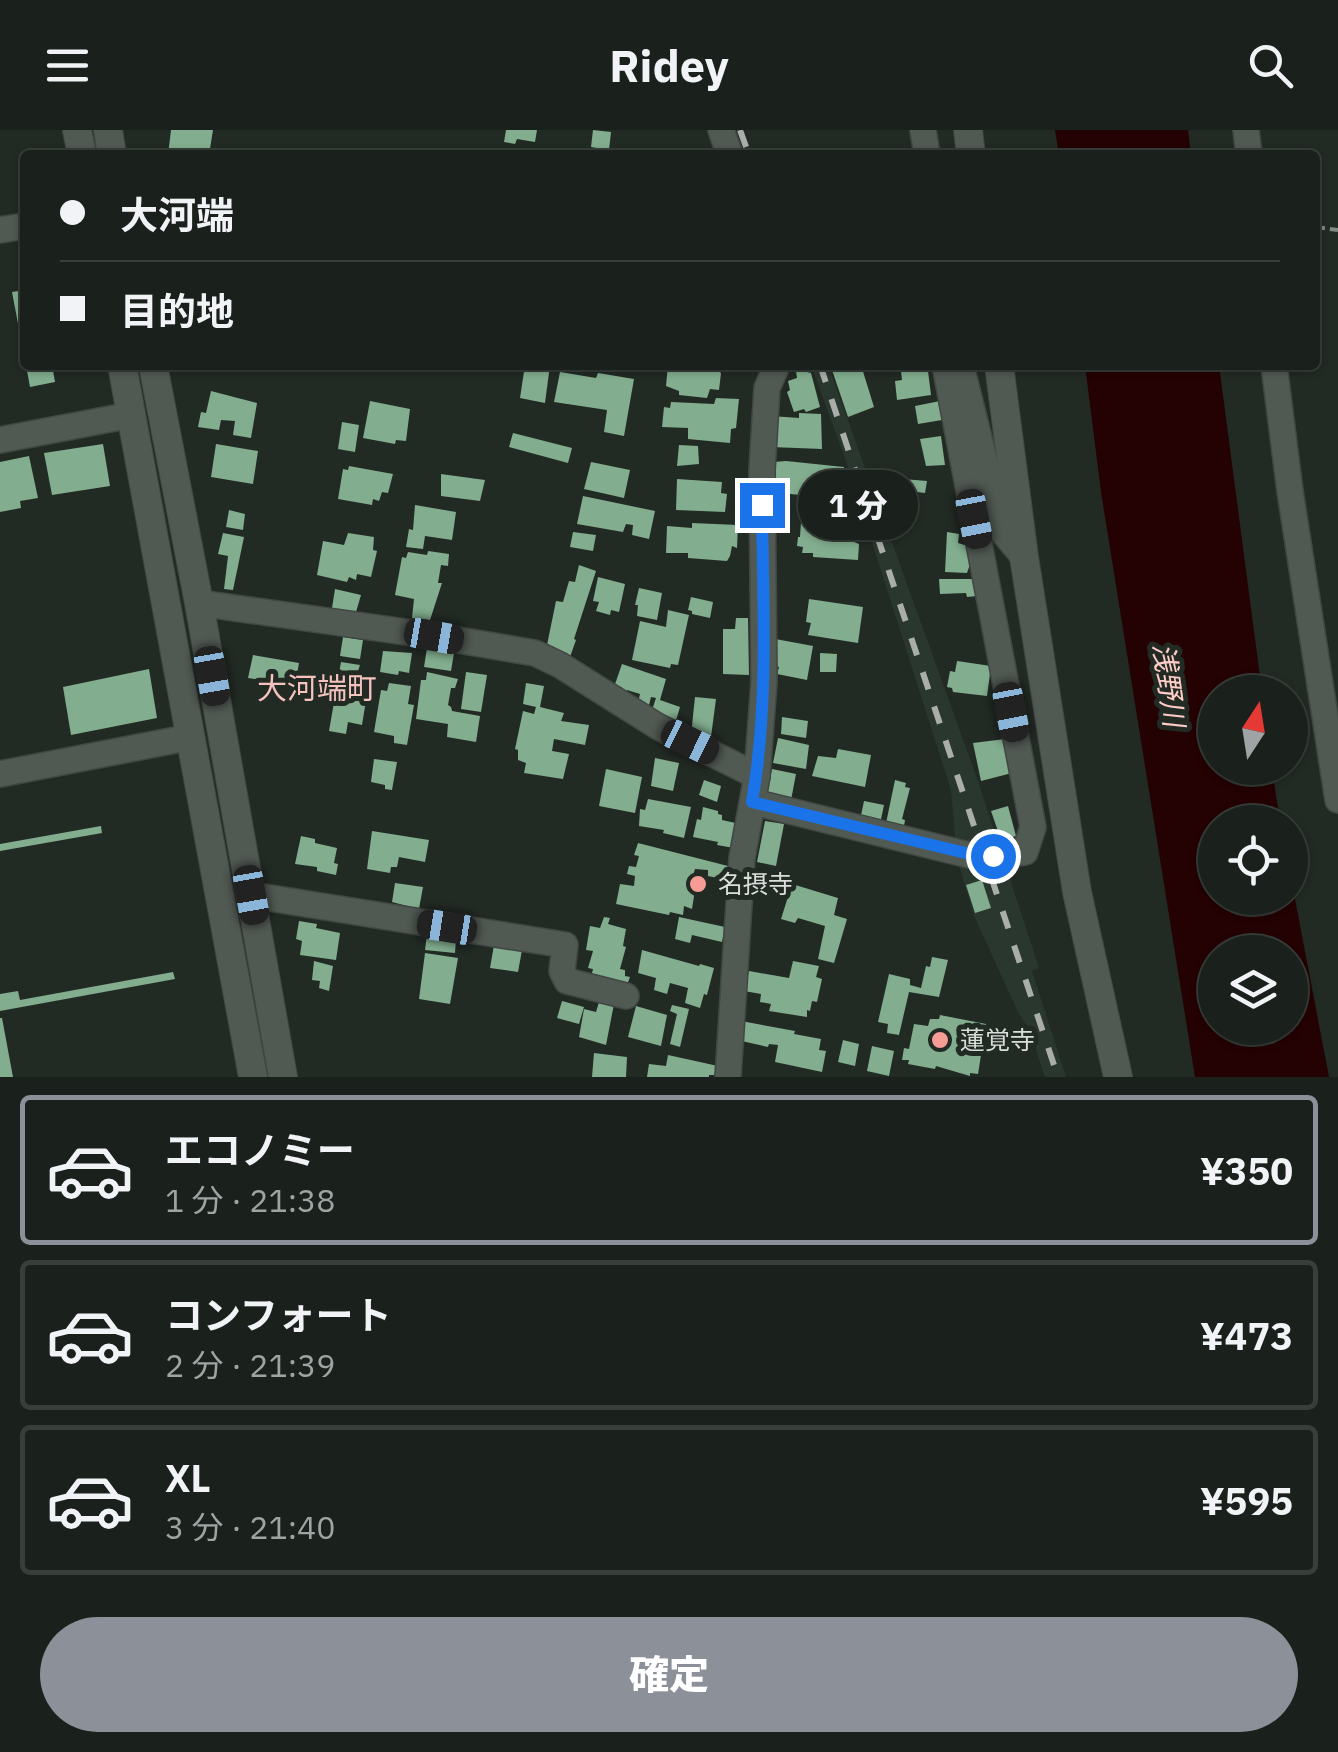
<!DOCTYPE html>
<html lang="ja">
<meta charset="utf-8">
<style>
:root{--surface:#1a201b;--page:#272d28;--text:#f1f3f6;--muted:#9fa3a3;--line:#383e3a;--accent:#8c9099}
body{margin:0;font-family:"IBM Plex Sans","Noto Sans JP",sans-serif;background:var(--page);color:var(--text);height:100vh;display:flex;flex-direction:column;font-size:38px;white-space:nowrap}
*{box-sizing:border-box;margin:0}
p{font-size:32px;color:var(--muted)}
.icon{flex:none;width:55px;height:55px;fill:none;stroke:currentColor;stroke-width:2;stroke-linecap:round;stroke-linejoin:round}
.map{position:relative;height:947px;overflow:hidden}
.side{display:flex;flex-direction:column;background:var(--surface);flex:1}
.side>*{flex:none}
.hud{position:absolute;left:20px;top:20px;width:1300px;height:220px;border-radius:10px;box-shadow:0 2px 8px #0004,0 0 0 2px var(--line);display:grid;align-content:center;height:220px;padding:0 40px;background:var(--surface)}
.needle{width:65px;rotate:12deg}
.fabs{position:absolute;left:1198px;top:545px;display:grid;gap:20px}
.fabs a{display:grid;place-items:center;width:110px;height:110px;border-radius:50%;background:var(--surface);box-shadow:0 2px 8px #0004,0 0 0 2px var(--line);font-size:50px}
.end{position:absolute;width:45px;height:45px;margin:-22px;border:12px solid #1a73e8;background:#fff;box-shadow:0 0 0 5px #fff}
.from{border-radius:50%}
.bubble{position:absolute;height:70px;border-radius:35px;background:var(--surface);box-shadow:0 2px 8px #0004,0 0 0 2px var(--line);font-size:32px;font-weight:800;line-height:70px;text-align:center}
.car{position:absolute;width:30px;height:60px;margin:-30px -15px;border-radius:12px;box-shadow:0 0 8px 2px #0007;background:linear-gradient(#222 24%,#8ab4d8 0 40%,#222 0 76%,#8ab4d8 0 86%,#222 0)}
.hud b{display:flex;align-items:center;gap:35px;height:95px;font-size:38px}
.hud b+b{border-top:2px solid var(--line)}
.hud i{width:25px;height:25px;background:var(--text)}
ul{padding:18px 0 0;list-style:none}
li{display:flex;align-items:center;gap:30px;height:150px;margin:0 20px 15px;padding:0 20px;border:5px solid var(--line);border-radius:10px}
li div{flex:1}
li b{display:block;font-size:38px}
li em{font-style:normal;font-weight:800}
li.selected{border-color:var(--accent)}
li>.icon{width:90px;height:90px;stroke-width:1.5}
.button{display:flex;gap:20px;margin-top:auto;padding:20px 40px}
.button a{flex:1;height:115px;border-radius:60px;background:var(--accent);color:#fff;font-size:40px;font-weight:800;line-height:115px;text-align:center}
header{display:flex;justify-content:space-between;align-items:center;height:130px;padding:0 40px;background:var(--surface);font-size:45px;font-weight:800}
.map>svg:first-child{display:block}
.built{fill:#2a372e}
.water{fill:#240102;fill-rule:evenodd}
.building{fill:#82ad8e}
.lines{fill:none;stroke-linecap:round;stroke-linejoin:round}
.minor-casing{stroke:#414742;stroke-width:28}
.tertiary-casing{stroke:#414742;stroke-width:30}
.path{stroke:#838984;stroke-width:4;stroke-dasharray:10 5;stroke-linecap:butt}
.minor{stroke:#515953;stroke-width:25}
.tertiary{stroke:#515953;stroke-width:28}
.rail{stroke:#a9aeaa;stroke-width:6;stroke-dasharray:18 18;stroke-linecap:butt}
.route{stroke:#1a73e8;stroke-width:12}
.poi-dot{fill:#f59c95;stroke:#222a24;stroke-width:4}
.labels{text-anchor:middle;stroke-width:10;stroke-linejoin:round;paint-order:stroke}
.poi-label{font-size:25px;fill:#d9deda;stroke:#222a24;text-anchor:start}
.water-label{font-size:28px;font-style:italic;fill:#ffcdc8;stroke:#222a24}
.quarter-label{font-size:30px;fill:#f5c2bd;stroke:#222a24}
</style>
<header><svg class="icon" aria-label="menu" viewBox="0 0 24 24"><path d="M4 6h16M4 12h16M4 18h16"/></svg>Ridey<svg class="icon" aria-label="search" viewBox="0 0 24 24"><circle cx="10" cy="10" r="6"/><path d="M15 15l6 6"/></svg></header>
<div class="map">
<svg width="1338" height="947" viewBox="0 0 1338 947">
<rect width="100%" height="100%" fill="#222a24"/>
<path class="built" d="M 811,235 L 828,235 L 978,651 L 1039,838 L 1032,841 L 1066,947 L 1045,947 L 1030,902 L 1018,882 L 974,786 L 957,728 L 951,660 L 846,331 Z"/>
<g class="water">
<path d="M 1055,0 L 1188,0 L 1191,25 L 1059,25 Z"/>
<path d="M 1085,235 L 1219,235 L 1262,562 L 1215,562 L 1215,638 L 1272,638 L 1280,692 L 1215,692 L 1215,768 L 1290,768 L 1290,743 L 1329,947 L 1195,947 L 1101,362 ZM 1215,822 L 1290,822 L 1290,898 L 1215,898 Z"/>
</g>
<g class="building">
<path d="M 171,0 L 213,0 L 209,25 L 168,25 Z"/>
<path d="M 506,0 L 537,0 L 535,12 L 517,9 L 515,14 L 504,12 Z"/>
<path d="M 593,0 L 611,2 L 609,20 L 591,17 Z"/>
<path d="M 25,160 L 25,220 L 23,220 L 12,162 Z"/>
<path d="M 26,235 L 52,235 L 55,252 L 30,257 Z"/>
<path d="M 525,235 L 550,235 L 545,273 L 520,268 Z"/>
<path d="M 668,235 L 714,238 L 721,243 L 719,260 L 710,259 L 707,268 L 679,265 L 679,261 L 666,256 Z"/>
<path d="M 838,235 L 861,235 L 874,277 L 848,287 L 831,237 Z"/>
<path d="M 894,235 L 907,235 L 907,242 L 928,241 L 931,265 L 897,270 L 895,251 L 902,250 L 901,241 L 895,242 Z"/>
<path d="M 806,238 L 807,242 L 811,243 L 820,277 L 806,282 L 804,279 L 794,282 L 787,262 L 790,260 L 788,251 L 797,248 L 796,241 Z"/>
<path d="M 560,242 L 596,248 L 598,243 L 634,249 L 624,306 L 604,302 L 607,280 L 554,272 Z"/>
<path d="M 211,261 L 257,273 L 251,308 L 233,305 L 235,291 L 221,290 L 219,300 L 198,297 L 201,282 L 206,283 Z"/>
<path d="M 716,268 L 739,269 L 736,298 L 731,299 L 730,313 L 688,309 L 688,298 L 662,297 L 664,277 L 670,278 L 671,272 L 714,274 Z"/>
<path d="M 370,271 L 410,279 L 406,311 L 396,310 L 395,314 L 363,308 Z"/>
<path d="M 940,271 L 942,290 L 918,294 L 915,276 Z"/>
<path d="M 799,283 L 821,284 L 822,319 L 771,317 L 771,286 L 799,288 Z"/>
<path d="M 342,292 L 359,295 L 355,322 L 338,319 Z"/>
<path d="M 513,303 L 572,318 L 568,333 L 509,317 Z"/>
<path d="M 941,306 L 945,335 L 926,336 L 920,309 Z"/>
<path d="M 103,314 L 110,356 L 52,365 L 44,323 Z"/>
<path d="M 216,314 L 258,321 L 253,354 L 211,347 Z"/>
<path d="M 679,315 L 698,316 L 699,334 L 677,336 Z"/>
<path d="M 29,326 L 38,368 L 20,371 L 21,378 L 0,382 L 0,332 Z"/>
<path d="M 786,331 L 844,337 L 841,361 L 834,360 L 833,374 L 819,372 L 819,367 L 781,363 L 783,352 L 771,349 L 774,332 Z"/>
<path d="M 591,332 L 630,340 L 624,368 L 584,359 Z"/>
<path d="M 349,336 L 393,344 L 388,363 L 382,362 L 379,371 L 373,369 L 372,375 L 338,369 L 343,339 L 348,340 Z"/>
<path d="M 870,342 L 902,344 L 903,349 L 927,351 L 925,363 L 909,361 L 907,373 L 900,371 L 900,365 L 886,364 L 885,369 L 879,369 Z"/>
<path d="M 441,344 L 485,350 L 480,371 L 441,366 Z"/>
<path d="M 677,349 L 722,352 L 721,363 L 727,364 L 725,382 L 676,380 Z"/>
<path d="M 583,366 L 655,381 L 649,409 L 632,405 L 633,395 L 626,394 L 623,402 L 577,394 Z"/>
<path d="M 415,375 L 456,382 L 452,410 L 425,406 L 423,419 L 406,417 L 409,399 L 413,400 Z"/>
<path d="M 802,377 L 856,382 L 854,412 L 859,414 L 858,430 L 813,427 L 813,423 L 802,423 L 803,417 L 797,416 L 798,407 L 800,407 Z"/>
<path d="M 229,380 L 245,384 L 243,400 L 226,397 Z"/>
<path d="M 692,393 L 738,395 L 737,418 L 732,416 L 730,426 L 727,431 L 688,428 L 688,423 L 666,423 L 667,396 L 692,398 Z"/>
<path d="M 573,402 L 596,405 L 593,421 L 570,417 Z"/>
<path d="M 947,402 L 959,404 L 958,413 L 968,416 L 967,426 L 972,428 L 967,443 L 945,442 Z"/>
<path d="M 223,403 L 244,407 L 233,460 L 224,459 L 228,426 L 218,424 Z"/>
<path d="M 348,403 L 374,407 L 373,420 L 377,421 L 371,447 L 357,444 L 356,450 L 349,447 L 347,452 L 317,445 L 323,411 L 344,415 Z"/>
<path d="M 428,421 L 449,424 L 448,436 L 441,435 L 438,453 L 442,453 L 430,490 L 412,488 L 414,469 L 395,465 L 402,427 L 406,428 L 408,422 L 427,425 Z"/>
<path d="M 579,435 L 596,441 L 574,509 L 576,510 L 570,527 L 547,515 L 556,471 L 563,472 L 569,451 L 575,452 Z"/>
<path d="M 598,447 L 625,454 L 619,482 L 611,480 L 610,485 L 596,481 L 599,472 L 593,471 Z"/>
<path d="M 939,449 L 974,449 L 977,466 L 967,467 L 966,463 L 940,464 Z"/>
<path d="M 639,458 L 662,463 L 657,490 L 637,486 L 638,475 L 635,475 Z"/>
<path d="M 335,459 L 361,465 L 356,482 L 332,478 Z"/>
<path d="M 691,467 L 713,472 L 710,488 L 692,484 L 692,481 L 688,480 Z"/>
<path d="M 809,469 L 863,477 L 858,513 L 808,505 L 811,493 L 806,492 Z"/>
<path d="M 668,480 L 689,485 L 678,535 L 671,534 L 670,538 L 632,530 L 640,491 L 666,497 Z"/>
<path d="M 736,488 L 748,488 L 749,545 L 723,544 L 723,499 L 735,499 Z"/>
<path d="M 343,507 L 363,510 L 360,529 L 340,526 Z"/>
<path d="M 770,508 L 813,516 L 807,550 L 777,544 L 779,537 L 768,535 Z"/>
<path d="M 427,518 L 454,523 L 451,541 L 424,537 Z"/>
<path d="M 383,521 L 412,523 L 409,543 L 399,541 L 398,545 L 380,542 Z"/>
<path d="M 820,523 L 837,524 L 836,542 L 820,542 Z"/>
<path d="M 253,525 L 299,533 L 295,556 L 282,554 L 282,559 L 272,558 L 273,552 L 248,548 Z"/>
<path d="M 957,531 L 991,536 L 987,566 L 953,562 L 952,558 L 947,557 L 950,541 L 955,542 Z"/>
<path d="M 341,532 L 360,535 L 357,544 L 370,546 L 362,595 L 348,592 L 346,604 L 329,601 Z"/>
<path d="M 622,534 L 666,549 L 660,570 L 680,577 L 674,597 L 649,589 L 656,568 L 651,567 L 648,579 L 637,577 L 640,564 L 627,560 L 625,566 L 620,563 L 622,557 L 614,557 Z"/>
<path d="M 149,539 L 157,588 L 71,605 L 63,557 Z"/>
<path d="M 427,542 L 458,549 L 455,558 L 451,558 L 448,575 L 451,577 L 452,581 L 480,586 L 476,612 L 447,607 L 448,594 L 416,589 L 421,550 L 426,550 Z"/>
<path d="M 466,542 L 487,545 L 481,582 L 461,579 Z"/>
<path d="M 389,553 L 411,556 L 408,574 L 414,575 L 407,615 L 394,613 L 394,606 L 374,602 L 381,560 L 387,561 Z"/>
<path d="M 526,553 L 544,556 L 540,577 L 564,583 L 561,591 L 589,595 L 585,615 L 554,609 L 552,621 L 569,624 L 563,649 L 524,643 L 526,633 L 518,630 L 518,620 L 515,619 L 523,581 L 534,584 L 536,577 L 523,574 Z"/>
<path d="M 695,567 L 716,569 L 711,607 L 691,605 Z"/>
<path d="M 782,587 L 808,591 L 806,608 L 781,604 Z"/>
<path d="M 778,608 L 809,615 L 806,639 L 773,633 Z"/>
<path d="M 1005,609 L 1012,643 L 981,651 L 973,613 Z"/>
<path d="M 838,619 L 871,625 L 865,657 L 812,646 L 818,626 L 836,628 Z"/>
<path d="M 655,628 L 679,633 L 673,661 L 651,656 Z"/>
<path d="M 374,629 L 397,632 L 392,660 L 385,659 L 385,655 L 371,652 Z"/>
<path d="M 606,639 L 642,647 L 635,683 L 599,676 Z"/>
<path d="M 772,639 L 796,644 L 791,670 L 767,666 Z"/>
<path d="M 704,650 L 721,656 L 717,672 L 699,665 Z"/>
<path d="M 895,650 L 906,653 L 905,657 L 910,658 L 902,689 L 905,690 L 903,702 L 885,698 Z"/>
<path d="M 648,669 L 691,677 L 684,708 L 663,703 L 664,700 L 639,696 L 640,679 L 645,680 Z"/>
<path d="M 864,671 L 884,675 L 880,694 L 860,690 Z"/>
<path d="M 1008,676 L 1016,706 L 1001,710 L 991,681 Z"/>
<path d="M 703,677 L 718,681 L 718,684 L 722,685 L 722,690 L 740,694 L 734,718 L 717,715 L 718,712 L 693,707 L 697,689 L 701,690 Z"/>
<path d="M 765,691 L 784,694 L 776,736 L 757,732 Z"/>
<path d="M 101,696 L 102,703 L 0,721 L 0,714 Z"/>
<path d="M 372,701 L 429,710 L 425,732 L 399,727 L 397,737 L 391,737 L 390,743 L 367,739 Z"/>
<path d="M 301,706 L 315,709 L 315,713 L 337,718 L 334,733 L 338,734 L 336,745 L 317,741 L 317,737 L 295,734 Z"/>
<path d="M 638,713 L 728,736 L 727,750 L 708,746 L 708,740 L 695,739 L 689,759 L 695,760 L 692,779 L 684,776 L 683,785 L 670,782 L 669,785 L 616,774 L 620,754 L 634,756 L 635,746 L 627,744 L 629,736 L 636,737 L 639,726 L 634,725 Z"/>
<path d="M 755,743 L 774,749 L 771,764 L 751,759 Z"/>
<path d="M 982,750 L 991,778 L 975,783 L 966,755 Z"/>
<path d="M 395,753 L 423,757 L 419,779 L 392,772 Z"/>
<path d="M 792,754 L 838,768 L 834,785 L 847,789 L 834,833 L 818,829 L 825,796 L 798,788 L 795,793 L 781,789 Z"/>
<path d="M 604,787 L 610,788 L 608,794 L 626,799 L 623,816 L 626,817 L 620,839 L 625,840 L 625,846 L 630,847 L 627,855 L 591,847 L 593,839 L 588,838 L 593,821 L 586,820 L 590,796 L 600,798 Z"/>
<path d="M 679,787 L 725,797 L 722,812 L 692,805 L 690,813 L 675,809 Z"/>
<path d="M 299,791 L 317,794 L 316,798 L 340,803 L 336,830 L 300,825 L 302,811 L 296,809 Z"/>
<path d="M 427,804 L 456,809 L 455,823 L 425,820 Z"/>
<path d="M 494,815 L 522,820 L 518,842 L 490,838 Z"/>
<path d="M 642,820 L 699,836 L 700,834 L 714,838 L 707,865 L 704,864 L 700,878 L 685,873 L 688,858 L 670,853 L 667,864 L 654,860 L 656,848 L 638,843 Z"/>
<path d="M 425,823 L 458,828 L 450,874 L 419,869 Z"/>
<path d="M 932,827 L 948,830 L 939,867 L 909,862 L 899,905 L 887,903 L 888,894 L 878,892 L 889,844 L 910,849 L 910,855 L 921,858 L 926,836 L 930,837 Z"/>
<path d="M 314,831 L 333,836 L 329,861 L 319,858 L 320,851 L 312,850 Z"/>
<path d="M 793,831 L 819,836 L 816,847 L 822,849 L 817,872 L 812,871 L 810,881 L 807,880 L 807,887 L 769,881 L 771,874 L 760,872 L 761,864 L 744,861 L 749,841 L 789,848 Z"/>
<path d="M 173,842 L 175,849 L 0,881 L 0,864 L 18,861 L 20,870 Z"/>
<path d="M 562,871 L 584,877 L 579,894 L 557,888 Z"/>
<path d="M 599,872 L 614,874 L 606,915 L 579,907 L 584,879 L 596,882 Z"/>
<path d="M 672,875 L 689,879 L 680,917 L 670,914 L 677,884 L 670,881 Z"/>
<path d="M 636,876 L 667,885 L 661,916 L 628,907 Z"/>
<path d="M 940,885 L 986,894 L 978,944 L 970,943 L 970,946 L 936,936 L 935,939 L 908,934 L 909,930 L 902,930 L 904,918 L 909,919 L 914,894 L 928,896 L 930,889 L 939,889 Z"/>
<path d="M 0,888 L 2,888 L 13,947 L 0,947 Z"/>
<path d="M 741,891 L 795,901 L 794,904 L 821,909 L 819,920 L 826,921 L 822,942 L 775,932 L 778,915 L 769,914 L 768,917 L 737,910 Z"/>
<path d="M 843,910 L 859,914 L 855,936 L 838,932 Z"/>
<path d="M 872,916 L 894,921 L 889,946 L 867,941 Z"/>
<path d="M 594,923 L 627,927 L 626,947 L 592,947 Z"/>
<path d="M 668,925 L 718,936 L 716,945 L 709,945 L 709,947 L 647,947 L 649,934 L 666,936 Z"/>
</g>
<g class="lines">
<defs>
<g id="minor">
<path d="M 721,0 L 730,25"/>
<path d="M 923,0 L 927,25"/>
<path d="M 1246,0 L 1249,25"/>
<path d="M 0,100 L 25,96"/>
<path d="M 1274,235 L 1290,361 L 1338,670"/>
<path d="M 963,244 L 1002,401 L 1024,427"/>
<path d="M 0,310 L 131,285"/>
<path d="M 199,473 L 434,506 L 535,523 L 560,535 L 657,596 L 757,646"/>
<path d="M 0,644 L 191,607"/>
<path d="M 753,672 L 969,725 L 993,726 L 1025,722 L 1033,697 L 945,235"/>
<path d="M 251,765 L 565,815 L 562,841 L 567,851 L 626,866"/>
<path d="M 728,947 L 742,728 L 757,646 L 764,552 L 762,340 L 767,258 L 777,235"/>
</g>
<g id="tertiary">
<path d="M 77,0 L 82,25"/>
<path d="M 108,0 L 112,25"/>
<path d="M 968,0 L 971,25"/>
<path d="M 122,235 L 253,947"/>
<path d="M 153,235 L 199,473 L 283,947"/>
<path d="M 999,235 L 1024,427 L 1077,762 L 1118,947"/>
</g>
</defs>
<use href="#minor" class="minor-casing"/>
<use href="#tertiary" class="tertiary-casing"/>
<path class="path" d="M 1315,97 L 1338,100"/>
<use href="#minor" class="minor"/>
<use href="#tertiary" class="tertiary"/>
<g class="rail">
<path d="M 740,0 L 749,25"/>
<path d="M 820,235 L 1058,947"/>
</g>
</g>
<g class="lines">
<path class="route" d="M 762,375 C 763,474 769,574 752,672 L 970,724 L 993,726"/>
</g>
<g class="poi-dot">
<circle cx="698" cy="754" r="10"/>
<circle cx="940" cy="910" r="10"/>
</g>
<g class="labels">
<g class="poi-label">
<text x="718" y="763">名摂寺</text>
<text x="960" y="919">蓮覚寺</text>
</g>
<g class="water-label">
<text transform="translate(1169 555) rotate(82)" y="10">浅野川</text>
</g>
<g class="quarter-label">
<text x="317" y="569">大河端町</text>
</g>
</g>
</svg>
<div class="fabs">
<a><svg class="needle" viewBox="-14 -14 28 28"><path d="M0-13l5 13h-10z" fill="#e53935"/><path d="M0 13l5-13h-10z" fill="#9fa3a3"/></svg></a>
<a><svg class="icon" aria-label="locate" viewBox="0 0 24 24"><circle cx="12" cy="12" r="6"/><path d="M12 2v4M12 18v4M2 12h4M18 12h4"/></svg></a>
<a><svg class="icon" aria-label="layers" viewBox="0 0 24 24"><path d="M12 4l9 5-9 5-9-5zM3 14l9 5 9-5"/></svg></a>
</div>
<i class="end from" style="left:993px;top:726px"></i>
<i class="end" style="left:762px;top:375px"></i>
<div class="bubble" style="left:798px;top:340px;width:120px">1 分</div>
<i class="car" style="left:974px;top:389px;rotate:169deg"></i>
<i class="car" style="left:434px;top:506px;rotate:100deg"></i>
<i class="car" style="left:212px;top:546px;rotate:170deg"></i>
<i class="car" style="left:1011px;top:582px;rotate:169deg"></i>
<i class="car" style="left:690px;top:612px;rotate:116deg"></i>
<i class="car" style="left:251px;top:765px;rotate:170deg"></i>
<i class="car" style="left:447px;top:797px;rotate:279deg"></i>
<div class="hud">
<b><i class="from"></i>大河端</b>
<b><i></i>目的地</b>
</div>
</div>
<section class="side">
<ul>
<li class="selected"><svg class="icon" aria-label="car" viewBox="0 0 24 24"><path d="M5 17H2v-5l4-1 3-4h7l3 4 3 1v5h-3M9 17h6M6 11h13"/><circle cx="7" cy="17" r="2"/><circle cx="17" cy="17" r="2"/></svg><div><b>エコノミー</b><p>1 分 · 21:38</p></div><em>¥350</em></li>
<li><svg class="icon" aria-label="car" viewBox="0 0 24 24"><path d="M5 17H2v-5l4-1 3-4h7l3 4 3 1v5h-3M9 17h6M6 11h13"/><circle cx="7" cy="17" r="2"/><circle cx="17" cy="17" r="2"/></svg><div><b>コンフォート</b><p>2 分 · 21:39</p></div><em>¥473</em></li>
<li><svg class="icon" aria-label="car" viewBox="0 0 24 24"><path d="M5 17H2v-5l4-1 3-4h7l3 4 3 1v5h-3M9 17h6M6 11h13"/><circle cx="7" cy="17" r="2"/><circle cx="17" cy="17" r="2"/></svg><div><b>XL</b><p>3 分 · 21:40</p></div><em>¥595</em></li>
</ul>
<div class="button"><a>確定</a></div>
</section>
